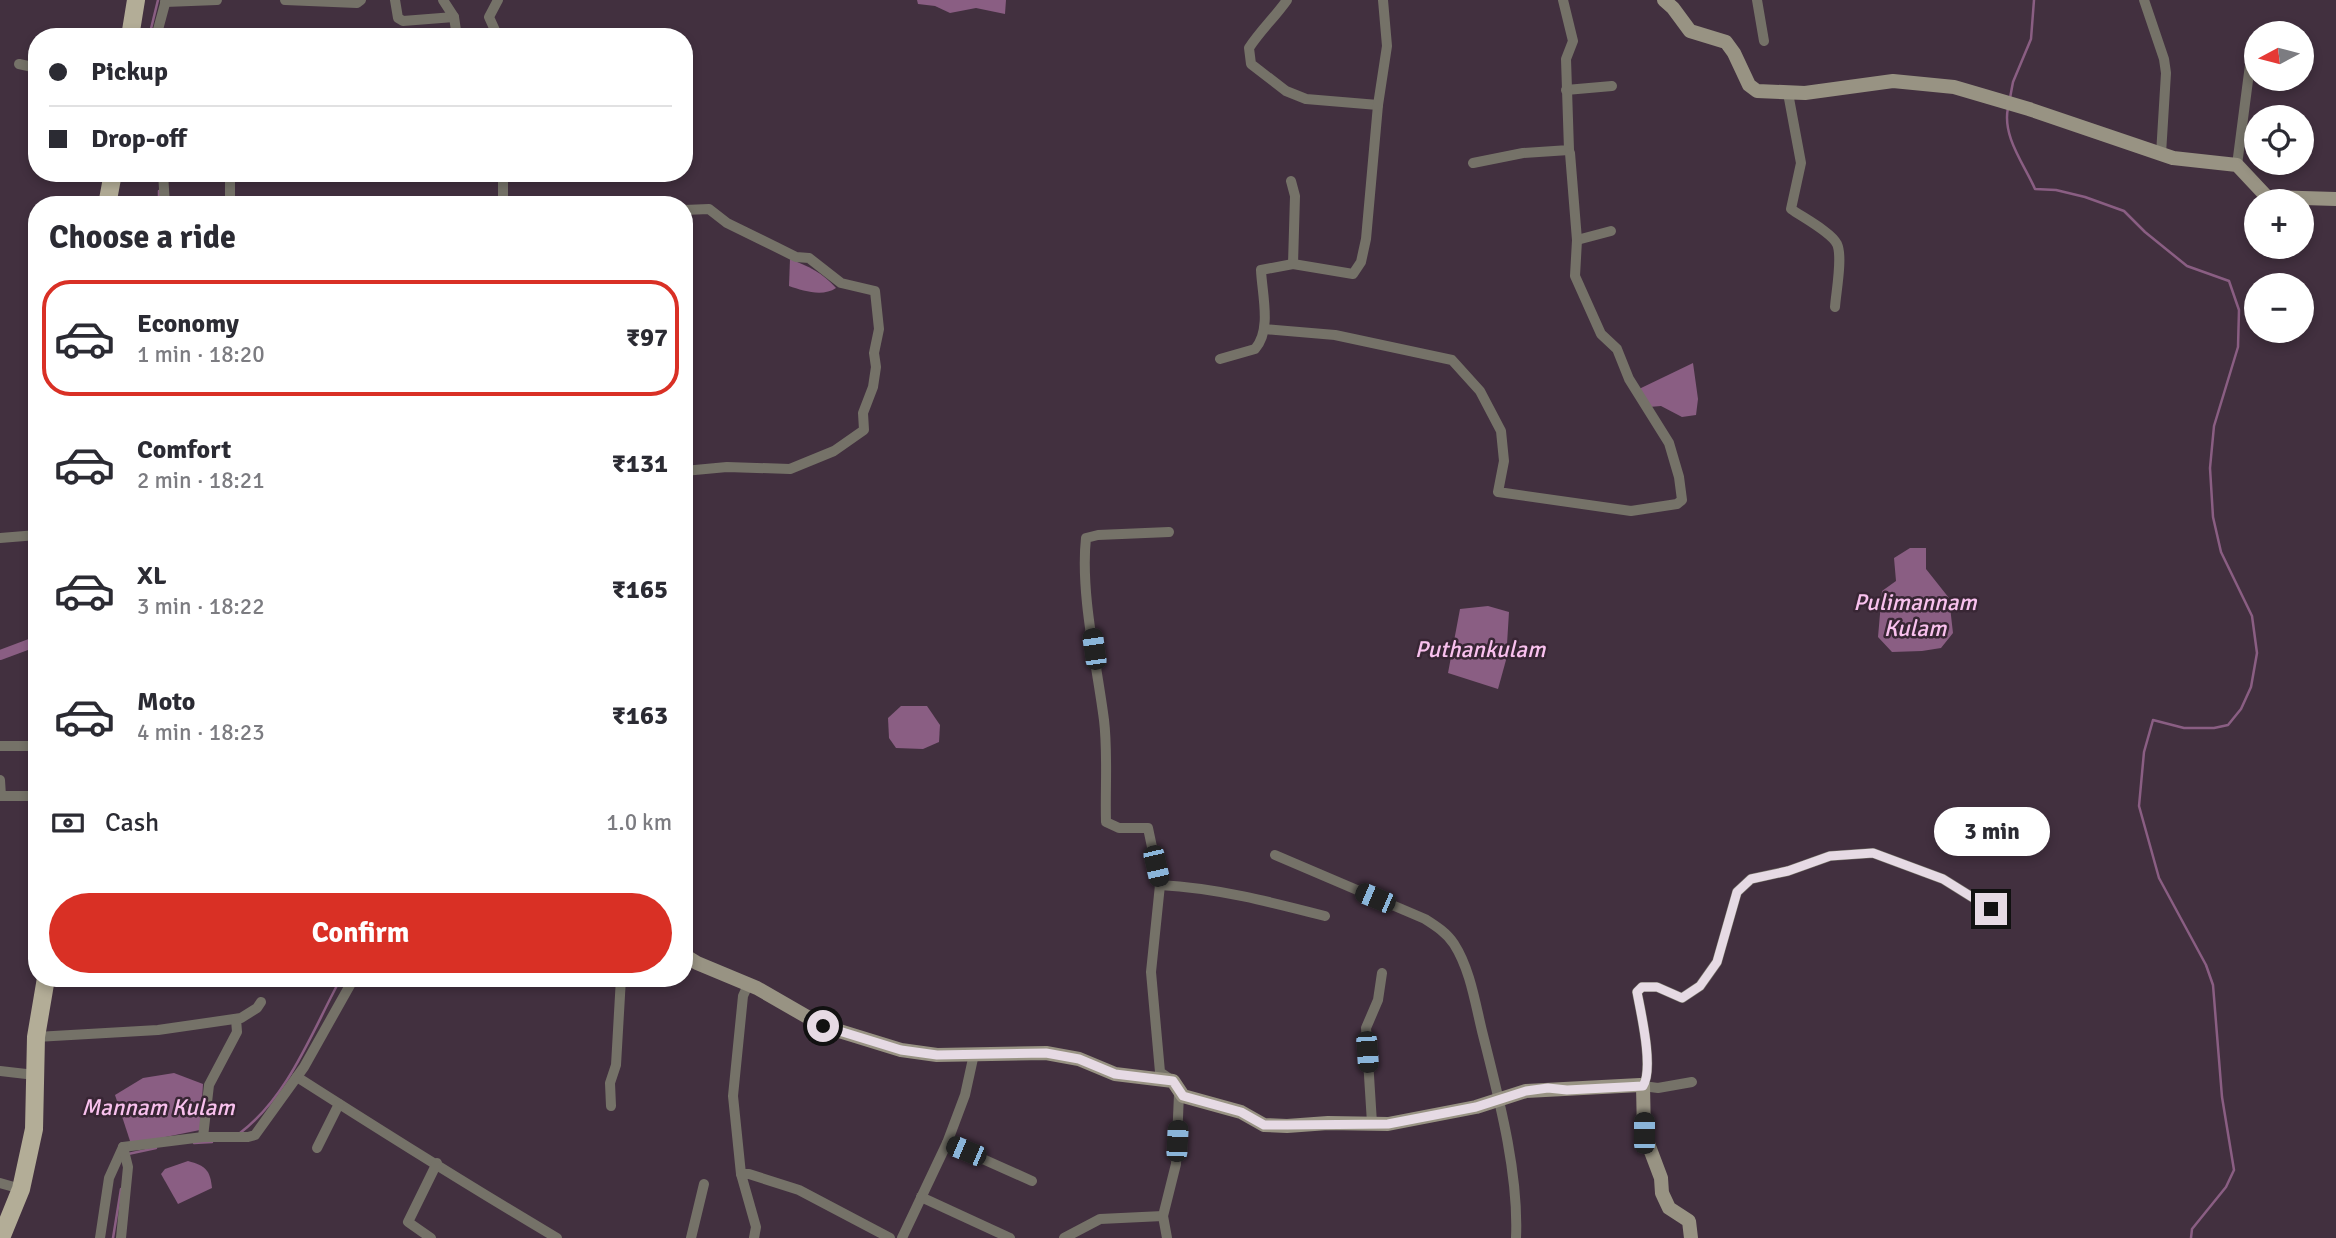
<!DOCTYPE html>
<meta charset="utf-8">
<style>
:root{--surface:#fff;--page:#f7f7f7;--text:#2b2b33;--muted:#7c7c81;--line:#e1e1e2;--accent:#d93025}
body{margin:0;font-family:Signika,sans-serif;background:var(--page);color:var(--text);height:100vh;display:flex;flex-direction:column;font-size:26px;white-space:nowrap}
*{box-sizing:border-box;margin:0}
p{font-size:23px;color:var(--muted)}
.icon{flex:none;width:38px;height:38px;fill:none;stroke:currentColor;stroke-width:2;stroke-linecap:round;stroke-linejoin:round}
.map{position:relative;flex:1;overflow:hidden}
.panel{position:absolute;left:28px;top:196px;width:665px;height:791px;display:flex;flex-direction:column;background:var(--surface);border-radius:28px;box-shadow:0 4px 10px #0003}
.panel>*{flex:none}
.guide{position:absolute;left:28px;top:28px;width:665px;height:154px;border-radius:28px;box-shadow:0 4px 10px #0003;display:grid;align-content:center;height:154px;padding:0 21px;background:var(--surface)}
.needle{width:46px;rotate:263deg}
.buttons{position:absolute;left:2244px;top:21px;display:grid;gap:14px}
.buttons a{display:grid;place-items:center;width:70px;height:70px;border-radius:50%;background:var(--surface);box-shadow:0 4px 10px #0003;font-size:35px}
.end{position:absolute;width:32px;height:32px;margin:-16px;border:9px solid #e6dae4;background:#111;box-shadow:0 0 0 4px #111}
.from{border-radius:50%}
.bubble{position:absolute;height:49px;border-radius:24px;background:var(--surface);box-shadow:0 4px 10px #0003;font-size:23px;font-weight:700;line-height:49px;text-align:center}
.car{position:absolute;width:21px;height:42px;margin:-21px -10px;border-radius:9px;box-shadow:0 0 5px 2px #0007;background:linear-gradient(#222 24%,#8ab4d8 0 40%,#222 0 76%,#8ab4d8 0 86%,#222 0)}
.guide b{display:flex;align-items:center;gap:24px;height:66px;font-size:26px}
.guide b+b{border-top:2px solid var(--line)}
.guide i{width:18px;height:18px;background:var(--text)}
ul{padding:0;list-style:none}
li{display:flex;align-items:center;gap:21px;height:116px;margin:0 14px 10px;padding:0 7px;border:4px solid transparent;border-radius:28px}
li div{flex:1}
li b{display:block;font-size:26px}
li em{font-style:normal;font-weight:700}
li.active{border-color:var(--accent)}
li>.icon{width:63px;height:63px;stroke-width:1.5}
h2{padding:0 21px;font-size:32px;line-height:84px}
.pay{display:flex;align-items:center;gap:18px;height:77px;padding:0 21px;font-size:26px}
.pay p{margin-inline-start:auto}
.action{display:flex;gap:14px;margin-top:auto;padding:14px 21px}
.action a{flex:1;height:80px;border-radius:42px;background:var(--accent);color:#fff;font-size:28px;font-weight:700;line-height:80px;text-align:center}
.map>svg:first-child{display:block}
.water{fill:#8a5e83}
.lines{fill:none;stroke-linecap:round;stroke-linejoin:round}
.stream{stroke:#8a5e83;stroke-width:2.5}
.canal{stroke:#8a5e83;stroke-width:10}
.street{stroke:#757268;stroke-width:10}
.secondary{stroke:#989383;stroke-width:14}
.primary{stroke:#b3ad97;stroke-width:18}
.route{stroke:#e6dae4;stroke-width:9}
.labels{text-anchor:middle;stroke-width:5;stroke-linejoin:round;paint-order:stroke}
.water-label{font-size:23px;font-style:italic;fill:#f9c1ee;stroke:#382634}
</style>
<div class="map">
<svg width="2336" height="1238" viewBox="0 0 2336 1238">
<rect width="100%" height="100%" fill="#42303f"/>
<g class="water">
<path d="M 917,0 L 1006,0 L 1005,14 L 976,8 L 950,13 L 935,6 L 918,4 Z"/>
<path d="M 790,259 C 808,266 823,273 836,288 C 823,297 803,291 789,286 Z"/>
<path d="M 1693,363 L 1698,399 L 1696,415 L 1682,417 L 1661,406 L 1649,407 L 1639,389 Z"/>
<path d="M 1910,548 L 1926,548 L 1926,569 L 1949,598 L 1953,633 L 1941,648 L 1922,651 L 1892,652 L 1878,637 L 1882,591 L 1896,581 L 1894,558 Z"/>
<path d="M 1488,606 L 1509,612 L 1506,660 L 1498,689 L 1448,673 L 1460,609 Z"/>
<path d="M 901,706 L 927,706 L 940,725 L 939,742 L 923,749 L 896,748 L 889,738 L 888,718 Z"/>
<path d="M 174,1073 L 203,1084 L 200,1130 L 131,1144 L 115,1095 L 143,1078 Z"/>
<path d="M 188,1161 C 206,1166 210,1170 212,1188 L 178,1204 L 161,1174 L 165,1169 Z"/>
</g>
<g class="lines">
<g class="stream">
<path d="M 149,37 L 158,0"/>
<path d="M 2010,98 L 2013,82 L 2031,39 L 2034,0"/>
<path d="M 2008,108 C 2002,136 2024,164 2035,189 L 2056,190 L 2085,197 L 2124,211 L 2145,232 L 2187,266 L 2229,281 L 2239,310 L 2238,347 L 2214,426 L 2210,468 L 2213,517 L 2221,552 L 2252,616 L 2257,653 L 2251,687 L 2241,709 L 2228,725 L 2214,728 L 2184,728 L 2153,720 L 2144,752 L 2139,806 L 2159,878 L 2206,965 L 2213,985 L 2222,1097 L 2234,1170 L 2226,1187 L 2192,1229 L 2191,1238"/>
<path d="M 159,191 L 159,205"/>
<path d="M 240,1133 C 289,1096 312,1031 341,978"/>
<path d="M 194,1143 L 212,1142"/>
<path d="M 128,1154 L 156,1148"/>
<path d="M 113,1238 L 121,1189"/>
</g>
<path class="canal" d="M 0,655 L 35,642 L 37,597"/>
<g class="street">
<path d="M 285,0 L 357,3 L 361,0"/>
<path d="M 395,0 L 398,18 L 403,21 L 454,17"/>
<path d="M 443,0 L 454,17 L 457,37"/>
<path d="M 1287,0 C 1275,17 1260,31 1249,48 L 1251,64 L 1286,91 L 1306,99 L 1378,105"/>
<path d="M 1757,0 L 1764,41"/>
<path d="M 2144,0 L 2164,59 L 2166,73 L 2161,154"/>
<path d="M 165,2 L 217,0"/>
<path d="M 156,37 L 166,0"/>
<path d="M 498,37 L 489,17 L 498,0"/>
<path d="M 19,64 L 37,68"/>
<path d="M 2301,66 L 2302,66"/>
<path d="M 1566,90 L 1612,86"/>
<path d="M 1788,93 L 1801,163 L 1791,209 C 1802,217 1831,232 1837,244 C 1843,257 1836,292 1835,307"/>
<path d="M 1473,163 L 1523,153 L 1569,150 L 1566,59 L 1573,41 L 1563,0"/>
<path d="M 2237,165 L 2250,65 L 2256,62"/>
<path d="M 163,173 L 165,205"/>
<path d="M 1291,181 L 1295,196 L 1293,264"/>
<path d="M 230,205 L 230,173"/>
<path d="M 503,205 L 503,173"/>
<path d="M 684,210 L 709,209 L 727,223 L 776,247 L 796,257 L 809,258 L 841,283 L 875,291 L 879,329 L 874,353 L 876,367 L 873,387 L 863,413 L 864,430 L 834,451 L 790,469 L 727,467 L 684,471"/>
<path d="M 1577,240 L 1611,231"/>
<path d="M 1264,329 L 1335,335 L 1452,360 L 1480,391 L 1501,431 L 1504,461 L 1498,492 L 1631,511 L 1677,504 L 1682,500 L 1679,477 L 1669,443 L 1629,379 L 1617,349 L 1601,334 L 1575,276 L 1577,240 L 1570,153"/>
<path d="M 1220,359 L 1255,349 C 1272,330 1262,294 1261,270 L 1293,264 L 1353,274 L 1361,262 L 1366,239 L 1378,105 L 1387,46 L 1383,0"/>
<path d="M 1169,532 L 1098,535 L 1086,538 C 1080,593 1097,665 1104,720 C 1108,753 1105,789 1106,822 L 1119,828 L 1148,828 L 1160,885 L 1151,972 L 1160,1072 L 1173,1081"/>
<path d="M 0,538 L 37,535"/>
<path d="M 0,746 L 37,746"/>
<path d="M 0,780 L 1,796"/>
<path d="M 0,796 L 37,796"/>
<path d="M 1275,855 L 1425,919 C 1436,926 1447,933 1454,944 C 1470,969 1475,1002 1482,1031 C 1498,1095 1519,1172 1516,1238"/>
<path d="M 1160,885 C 1217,888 1271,902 1325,916"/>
<path d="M 748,985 L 743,996 L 733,1096 L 741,1174 L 756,1227 L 754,1238"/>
<path d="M 36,1037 L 158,1030 L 241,1018 L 257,1008 L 261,1002"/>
<path d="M 0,1071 L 35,1075"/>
<path d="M 297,1077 C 383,1132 469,1186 557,1238"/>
<path d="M 1692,1082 L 1658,1088 L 1643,1086 C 1654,1069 1641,1013 1637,992 L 1642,987 L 1657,987 L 1682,998 L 1700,986 L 1717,962 L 1737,892 L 1751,879 L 1788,871 L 1830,856 L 1873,853 L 1943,879 L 1991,909"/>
<path d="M 611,1106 L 610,1083 L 616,1065 L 621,978"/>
<path d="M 1372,1123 L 1366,1028 L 1378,1000 L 1382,973"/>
<path d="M 203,1137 L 209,1085 L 237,1032 L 236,1019"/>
<path d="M 947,1143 L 1032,1181"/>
<path d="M 123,1147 L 203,1137 L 248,1137 L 255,1135 L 304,1067 L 354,978"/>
<path d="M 317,1148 L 339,1104"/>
<path d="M 741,1174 L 749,1174 L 799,1190 L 890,1238"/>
<path d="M 0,1183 L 21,1189"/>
<path d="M 921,1197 L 1010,1238"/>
<path d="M 100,1238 L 109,1178 L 123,1147"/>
<path d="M 121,1238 L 128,1167 L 123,1147"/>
<path d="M 431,1238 L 408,1222 L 437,1163"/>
<path d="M 691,1238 L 704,1184"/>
<path d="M 902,1238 L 947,1143 L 965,1095 L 974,1054"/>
<path d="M 1064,1238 L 1100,1219 L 1163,1216"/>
<path d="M 1167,1238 L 1163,1216 L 1176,1164 L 1179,1094 L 1183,1096"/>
</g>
<g class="secondary">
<path d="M 1664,0 L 1673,8 L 1690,31 L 1726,42 L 1734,53 L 1749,85 L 1757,91 L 1805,93 L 1893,81 L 1954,87 L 2029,109 L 2173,158 L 2237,165 L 2267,197 L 2336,199"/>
<path d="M 684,955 L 697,963 L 757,988 L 823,1026 L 901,1050 L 937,1055 L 1046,1053 L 1079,1059 L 1115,1074 L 1173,1081 L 1183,1096 L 1241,1112 L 1264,1125 L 1287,1126 L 1328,1123 L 1388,1124 L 1476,1107 L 1526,1091 L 1640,1085 L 1643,1086 L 1644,1133 L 1661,1178 L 1662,1193 L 1669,1208 L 1689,1221 L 1691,1238"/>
</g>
<g class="primary">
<path d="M 130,37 L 136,0"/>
<path d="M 107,205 L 113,173"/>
<path d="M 1,1238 L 21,1189 L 34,1129 L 36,1037 L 46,978"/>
</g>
</g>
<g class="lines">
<path class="route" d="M 823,1026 L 901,1050 L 937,1055 L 1046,1053 L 1079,1059 L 1115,1074 L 1173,1081 L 1183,1096 L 1241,1112 L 1264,1125 L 1287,1125 L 1388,1124 L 1476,1107 L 1526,1091 L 1548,1088 L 1567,1090 L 1643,1086 C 1654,1069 1641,1013 1637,992 L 1642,987 L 1657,987 L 1682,998 L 1700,986 L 1717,962 L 1737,892 L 1751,879 L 1788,871 L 1830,856 L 1873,853 L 1943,879 L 1991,909"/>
</g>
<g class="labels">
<g class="water-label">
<text x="1915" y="610">Pulimannam<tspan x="1915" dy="26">Kulam</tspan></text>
<text x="1480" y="657">Puthankulam</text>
<text x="158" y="1115">Mannam Kulam</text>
</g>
</g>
</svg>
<div class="buttons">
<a><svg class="needle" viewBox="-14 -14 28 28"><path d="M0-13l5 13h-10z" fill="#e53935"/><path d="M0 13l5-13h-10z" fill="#7c7c81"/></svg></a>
<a><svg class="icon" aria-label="locate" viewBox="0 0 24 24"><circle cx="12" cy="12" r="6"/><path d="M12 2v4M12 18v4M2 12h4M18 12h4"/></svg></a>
<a>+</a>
<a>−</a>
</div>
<i class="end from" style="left:823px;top:1026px"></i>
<i class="end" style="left:1991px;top:909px"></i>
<div class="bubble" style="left:1934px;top:807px;width:116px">3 min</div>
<i class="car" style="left:1094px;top:649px;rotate:352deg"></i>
<i class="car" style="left:1156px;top:866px;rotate:167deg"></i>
<i class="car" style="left:1375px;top:898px;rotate:293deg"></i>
<i class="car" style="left:1367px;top:1052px;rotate:176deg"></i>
<i class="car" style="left:1644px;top:1133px;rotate:0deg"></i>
<i class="car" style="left:1177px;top:1141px;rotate:3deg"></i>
<i class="car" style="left:966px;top:1151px;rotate:293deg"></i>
<div class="guide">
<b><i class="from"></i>Pickup</b>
<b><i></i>Drop-off</b>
</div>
<section class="panel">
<h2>Choose a ride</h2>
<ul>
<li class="active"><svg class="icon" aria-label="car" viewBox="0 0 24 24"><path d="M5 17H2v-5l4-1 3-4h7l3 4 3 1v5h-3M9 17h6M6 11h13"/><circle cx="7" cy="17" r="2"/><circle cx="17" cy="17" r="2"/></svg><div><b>Economy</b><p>1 min · 18:20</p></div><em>₹97</em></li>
<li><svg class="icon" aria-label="car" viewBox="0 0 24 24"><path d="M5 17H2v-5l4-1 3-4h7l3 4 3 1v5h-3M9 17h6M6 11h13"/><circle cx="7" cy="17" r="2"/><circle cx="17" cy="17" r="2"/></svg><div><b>Comfort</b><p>2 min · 18:21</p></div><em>₹131</em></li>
<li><svg class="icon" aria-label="car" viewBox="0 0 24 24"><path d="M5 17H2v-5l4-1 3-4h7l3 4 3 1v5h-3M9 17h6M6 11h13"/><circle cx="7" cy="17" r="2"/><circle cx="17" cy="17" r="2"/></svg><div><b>XL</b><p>3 min · 18:22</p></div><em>₹165</em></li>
<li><svg class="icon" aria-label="car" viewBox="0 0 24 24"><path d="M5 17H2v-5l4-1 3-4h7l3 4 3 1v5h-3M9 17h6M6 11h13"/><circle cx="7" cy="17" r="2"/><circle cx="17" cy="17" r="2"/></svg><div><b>Moto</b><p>4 min · 18:23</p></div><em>₹163</em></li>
</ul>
<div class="pay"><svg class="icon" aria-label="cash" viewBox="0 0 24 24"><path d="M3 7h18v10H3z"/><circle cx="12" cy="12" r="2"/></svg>Cash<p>1.0 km</p></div>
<div class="action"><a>Confirm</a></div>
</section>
</div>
